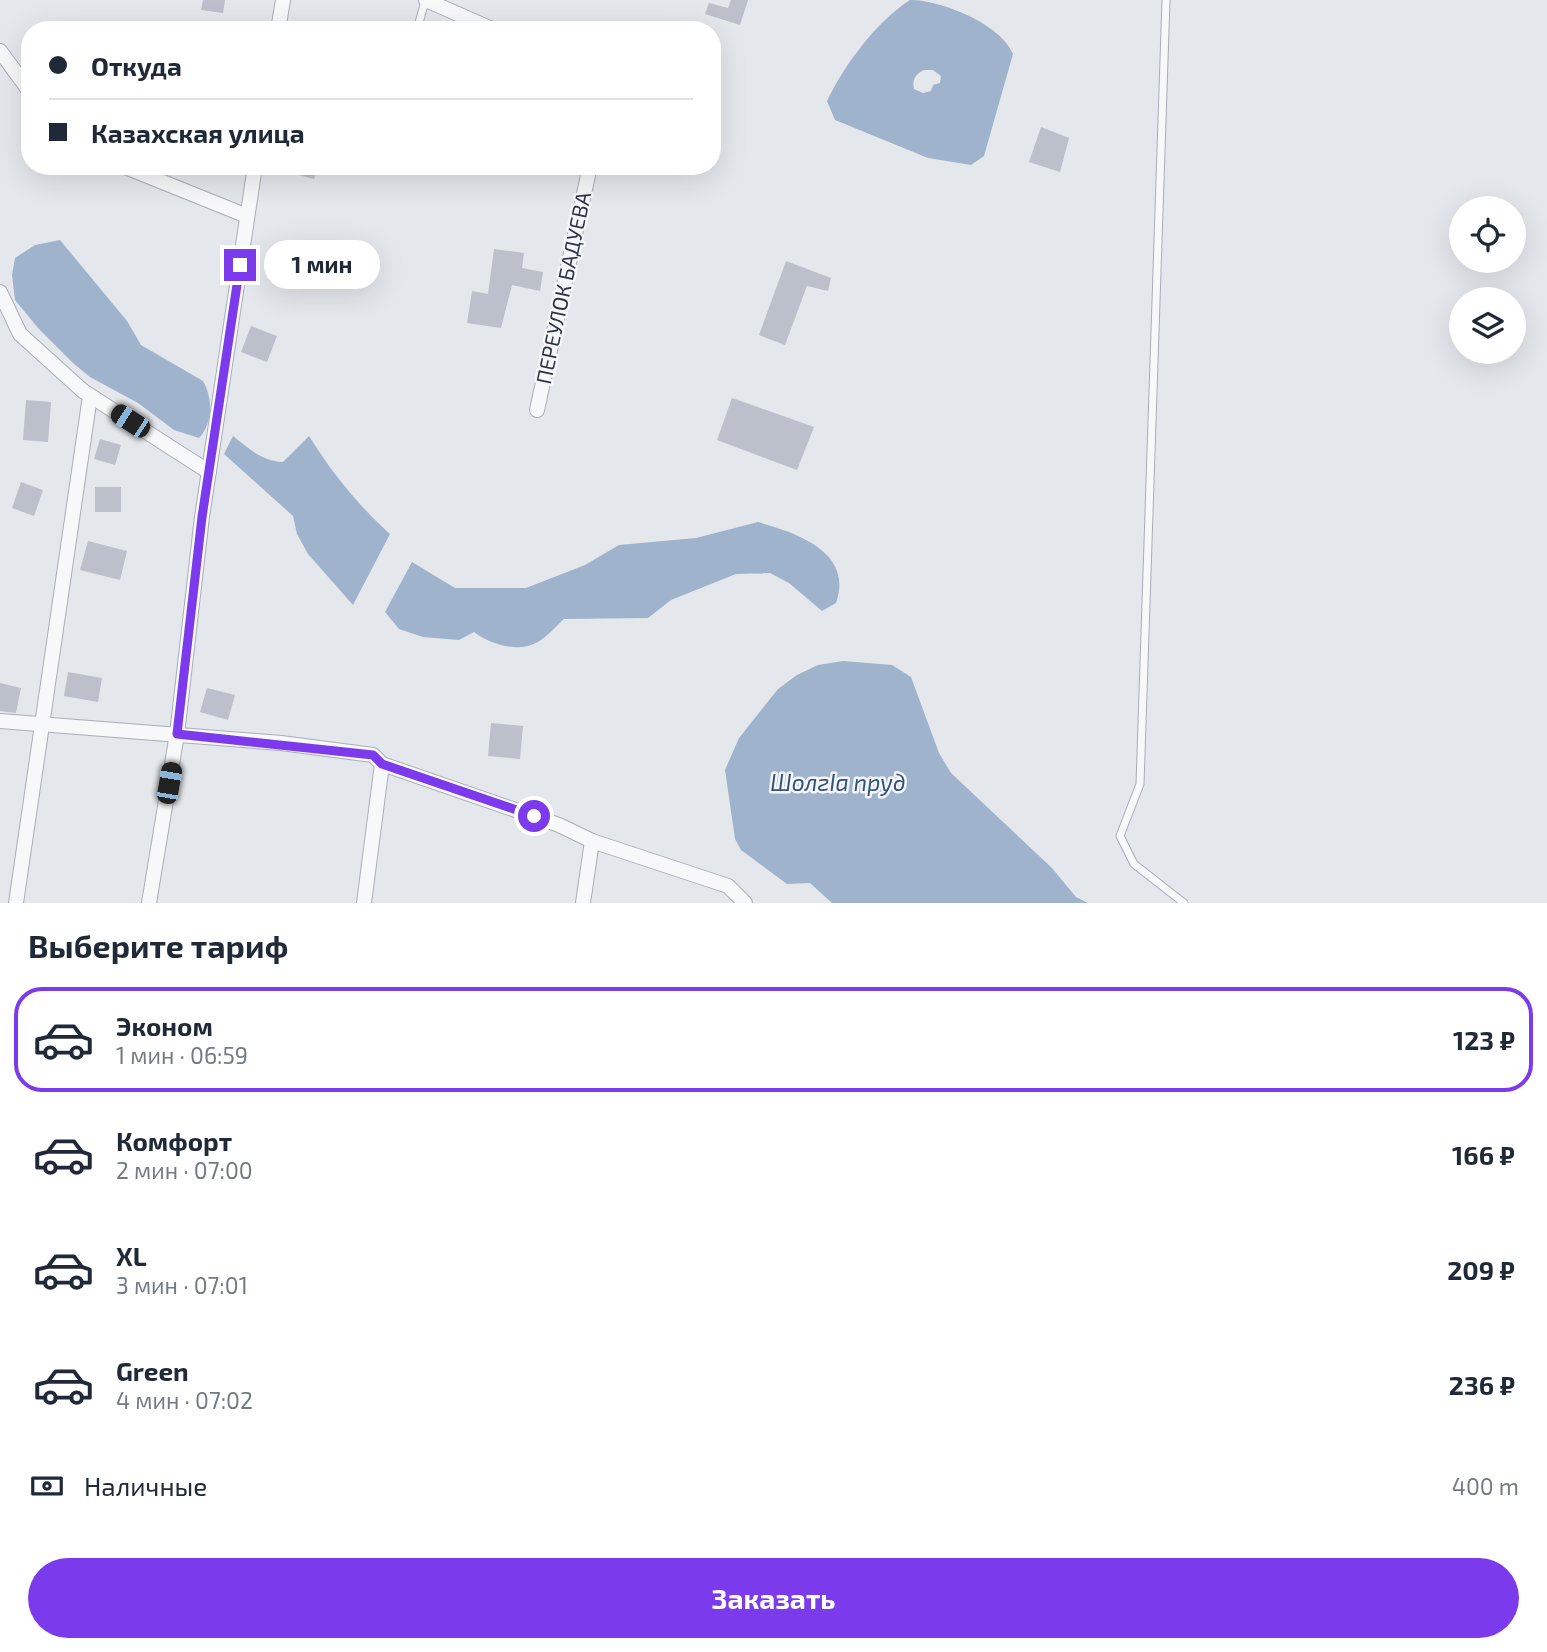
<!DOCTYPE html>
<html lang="ru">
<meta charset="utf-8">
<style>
:root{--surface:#fff;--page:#f2f2f3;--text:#1f2937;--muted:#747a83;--line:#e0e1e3;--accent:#7c3aed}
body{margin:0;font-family:"Exo 2",sans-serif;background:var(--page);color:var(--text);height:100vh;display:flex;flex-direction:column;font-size:26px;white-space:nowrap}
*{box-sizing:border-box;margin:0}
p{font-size:23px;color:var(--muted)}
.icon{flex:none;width:38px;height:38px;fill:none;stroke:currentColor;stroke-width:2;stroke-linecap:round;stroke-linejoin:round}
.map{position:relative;height:903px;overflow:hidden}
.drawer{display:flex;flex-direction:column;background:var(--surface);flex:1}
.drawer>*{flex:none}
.hud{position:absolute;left:21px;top:21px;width:700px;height:154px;border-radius:28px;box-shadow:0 7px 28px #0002;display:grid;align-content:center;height:154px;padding:0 28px;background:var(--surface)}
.fabs{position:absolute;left:1449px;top:196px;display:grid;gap:14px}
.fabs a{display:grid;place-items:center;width:77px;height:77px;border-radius:50%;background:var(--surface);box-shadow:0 7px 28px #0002;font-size:35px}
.end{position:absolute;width:32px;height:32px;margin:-16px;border:9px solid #7c3aed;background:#fff;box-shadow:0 0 0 4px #fff}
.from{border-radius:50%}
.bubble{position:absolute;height:49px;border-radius:24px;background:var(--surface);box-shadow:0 7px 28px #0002;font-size:23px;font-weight:700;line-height:49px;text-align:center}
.car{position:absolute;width:21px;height:42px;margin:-21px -10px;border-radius:9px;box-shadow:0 0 5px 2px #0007;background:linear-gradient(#222 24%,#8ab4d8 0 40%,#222 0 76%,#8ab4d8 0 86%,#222 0)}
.hud b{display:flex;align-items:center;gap:24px;height:66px;font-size:26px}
.hud b+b{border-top:2px solid var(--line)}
.hud i{width:18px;height:18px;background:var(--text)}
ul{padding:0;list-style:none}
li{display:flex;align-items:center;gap:21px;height:105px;margin:0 14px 10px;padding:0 14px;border:4px solid transparent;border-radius:28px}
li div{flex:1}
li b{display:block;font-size:26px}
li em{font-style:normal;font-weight:700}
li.selected{border-color:var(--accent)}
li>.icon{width:63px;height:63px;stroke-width:1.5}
h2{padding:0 28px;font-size:32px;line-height:84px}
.pay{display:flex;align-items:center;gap:18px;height:77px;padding:0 28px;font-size:26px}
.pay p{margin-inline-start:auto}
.cta{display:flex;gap:14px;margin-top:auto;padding:14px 28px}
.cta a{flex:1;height:80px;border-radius:42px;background:var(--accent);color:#fff;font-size:28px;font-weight:700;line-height:80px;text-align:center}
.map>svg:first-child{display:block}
.water{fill:#9fb4cc;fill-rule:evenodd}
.building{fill:#bbc0ca}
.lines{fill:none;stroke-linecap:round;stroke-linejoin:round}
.service-casing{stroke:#a9aeb7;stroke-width:9}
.minor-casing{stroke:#a9aeb7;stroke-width:16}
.service{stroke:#f7f8fa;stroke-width:7}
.minor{stroke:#f7f8fa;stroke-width:14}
.route{stroke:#7c3aed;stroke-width:9}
.labels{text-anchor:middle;stroke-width:5;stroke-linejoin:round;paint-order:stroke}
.street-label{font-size:21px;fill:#2b3445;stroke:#f4f6f9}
.water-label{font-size:23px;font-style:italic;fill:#34527a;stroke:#f4f6f9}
</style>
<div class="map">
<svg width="1547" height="903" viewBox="0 0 1547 903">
<rect width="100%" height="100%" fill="#e4e7ec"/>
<g class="water">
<path d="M 910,0 C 941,0 1001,24 1013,54 L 984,156 L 971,165 L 928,158 L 835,120 L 827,101 C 845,64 876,22 910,0 ZM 924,70 L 933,70 L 941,76 L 940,83 L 933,85 L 931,91 L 923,93 L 914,89 C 912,80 915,74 924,70 Z"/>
<path d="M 60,240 L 127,321 L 141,345 L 203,381 C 213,398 213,423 199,438 L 174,430 L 138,403 L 90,377 L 73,363 L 38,328 L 15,300 L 12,275 L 15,258 L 35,245 Z"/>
<path d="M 233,436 C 249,449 262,461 283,462 L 309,436 C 332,473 358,505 390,534 L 353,605 L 308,554 L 297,534 L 293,516 L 224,454 Z"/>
<path d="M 758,522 C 797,533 854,552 836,603 L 822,611 L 789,583 L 770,573 L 736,574 L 671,600 L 648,618 L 564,619 C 556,626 548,636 538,642 C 519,653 491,645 474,632 L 459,640 L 423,637 L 399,629 L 385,612 L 412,562 L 455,588 L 526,588 L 585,565 L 619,545 L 696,538 Z"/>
<path d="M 843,661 L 892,665 L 911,677 L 939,753 L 951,773 L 1052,868 L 1076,897 L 1088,903 L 832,903 L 810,883 L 787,884 L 741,850 L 735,839 L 725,770 L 739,738 L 778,689 L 797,675 L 818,665 Z"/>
</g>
<g class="building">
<path d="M 203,0 L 225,0 L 223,13 L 201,10 Z"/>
<path d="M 731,0 L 748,0 L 740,25 L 705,14 L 709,3 L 728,8 Z"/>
<path d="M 1041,127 L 1069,138 L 1060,172 L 1029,162 Z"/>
<path d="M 279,166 L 318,166 L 314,179 L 279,170 Z"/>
<path d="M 494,249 L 524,253 L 522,268 L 543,272 L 540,291 L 512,285 L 501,328 L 467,323 L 472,291 L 488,294 Z"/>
<path d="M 786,261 L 831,278 L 828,291 L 807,286 L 785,345 L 759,335 Z"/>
<path d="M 251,326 L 277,336 L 267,362 L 241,352 Z"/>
<path d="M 732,398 L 814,427 L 797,470 L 717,440 Z"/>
<path d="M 26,400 L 51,402 L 48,442 L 23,440 Z"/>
<path d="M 100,439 L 121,445 L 115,465 L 94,459 Z"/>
<path d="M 21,482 L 43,490 L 34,516 L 12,508 Z"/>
<rect x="95" y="487" width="26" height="25"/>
<path d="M 88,541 L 127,551 L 120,580 L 80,570 Z"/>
<path d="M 68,672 L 102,678 L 98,702 L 64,696 Z"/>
<path d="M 0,683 L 21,688 L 16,713 L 0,711 Z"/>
<path d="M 207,688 L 235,695 L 228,720 L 200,712 Z"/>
<path d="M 491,723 L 523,726 L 520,759 L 488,756 Z"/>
</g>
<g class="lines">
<defs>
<g id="service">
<path d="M 1166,0 L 1140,784 L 1120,836 L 1134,864 L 1184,903"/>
<path d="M 417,30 L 425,1"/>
</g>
<g id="minor">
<path d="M 426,0 L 494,30"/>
<path d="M 278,30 L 283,0"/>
<path d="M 0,51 L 30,92"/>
<path d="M 123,166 L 247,216"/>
<path d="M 0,292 L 20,334 L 83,391 L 209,472"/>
<path d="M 537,410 L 590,166"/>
<path d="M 0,721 L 281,743 L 373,755 L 382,764 L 364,903"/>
<path d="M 382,764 L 559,825 L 592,841 L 728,886 L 745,903"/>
<path d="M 16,903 L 90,396"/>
<path d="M 149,903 L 177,734 L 202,517 L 255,166"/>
<path d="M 583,903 L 592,841"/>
</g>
</defs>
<use href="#service" class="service-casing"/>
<use href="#minor" class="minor-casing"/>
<use href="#service" class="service"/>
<use href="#minor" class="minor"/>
</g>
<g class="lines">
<path class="route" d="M 240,265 L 202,517 L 177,734 L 373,755 L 382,764 L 534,816"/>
</g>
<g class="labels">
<g class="street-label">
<text transform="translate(564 288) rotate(-78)" y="7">ПЕРЕУЛОК БАДУЕВА</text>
</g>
<g class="water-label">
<text x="838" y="791">ШолгIа пруд</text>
</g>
</g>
</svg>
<div class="fabs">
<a><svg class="icon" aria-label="locate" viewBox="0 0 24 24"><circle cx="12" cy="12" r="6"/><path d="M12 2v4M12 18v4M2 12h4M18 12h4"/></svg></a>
<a><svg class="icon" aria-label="layers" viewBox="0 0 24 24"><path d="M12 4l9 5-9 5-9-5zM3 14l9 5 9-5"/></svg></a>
</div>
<i class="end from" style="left:534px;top:816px"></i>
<i class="end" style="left:240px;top:265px"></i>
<div class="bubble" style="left:264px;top:240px;width:116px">1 мин</div>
<i class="car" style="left:130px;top:421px;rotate:303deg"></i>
<i class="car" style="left:169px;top:783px;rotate:10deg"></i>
<div class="hud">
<b><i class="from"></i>Откуда</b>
<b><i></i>Казахская улица</b>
</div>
</div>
<section class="drawer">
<h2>Выберите тариф</h2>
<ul>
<li class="selected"><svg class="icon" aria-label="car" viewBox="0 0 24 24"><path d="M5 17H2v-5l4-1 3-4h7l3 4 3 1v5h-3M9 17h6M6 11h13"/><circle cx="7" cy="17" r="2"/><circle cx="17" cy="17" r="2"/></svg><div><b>Эконом</b><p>1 мин · 06:59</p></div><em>123 ₽</em></li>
<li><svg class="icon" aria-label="car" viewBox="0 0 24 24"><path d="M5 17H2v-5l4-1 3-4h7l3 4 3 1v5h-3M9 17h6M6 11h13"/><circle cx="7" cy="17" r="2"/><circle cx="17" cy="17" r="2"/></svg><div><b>Комфорт</b><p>2 мин · 07:00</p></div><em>166 ₽</em></li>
<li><svg class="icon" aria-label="car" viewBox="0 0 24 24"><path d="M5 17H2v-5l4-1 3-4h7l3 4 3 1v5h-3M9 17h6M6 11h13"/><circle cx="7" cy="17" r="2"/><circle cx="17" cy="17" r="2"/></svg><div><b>XL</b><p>3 мин · 07:01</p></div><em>209 ₽</em></li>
<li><svg class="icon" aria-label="car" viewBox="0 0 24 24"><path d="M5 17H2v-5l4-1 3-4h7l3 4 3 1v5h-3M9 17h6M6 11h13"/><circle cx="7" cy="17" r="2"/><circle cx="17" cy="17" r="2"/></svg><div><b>Green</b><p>4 мин · 07:02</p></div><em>236 ₽</em></li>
</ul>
<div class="pay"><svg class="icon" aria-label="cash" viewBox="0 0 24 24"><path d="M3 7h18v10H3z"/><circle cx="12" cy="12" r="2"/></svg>Наличные<p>400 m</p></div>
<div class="cta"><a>Заказать</a></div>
</section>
